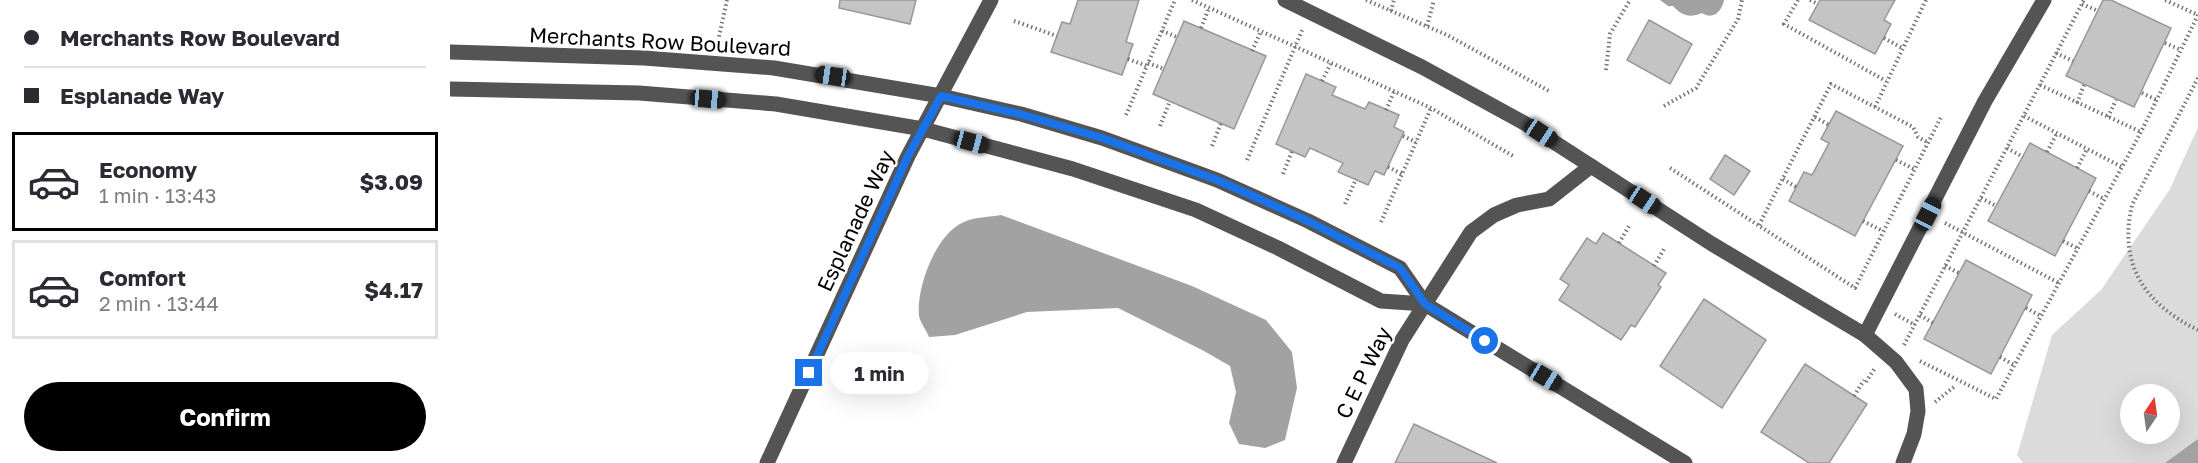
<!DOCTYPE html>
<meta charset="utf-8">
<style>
:root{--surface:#fff;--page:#f2f2f3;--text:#2b2b33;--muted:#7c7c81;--line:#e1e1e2;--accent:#000}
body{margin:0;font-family:"Golos Text",sans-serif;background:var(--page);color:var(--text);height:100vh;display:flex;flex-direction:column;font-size:22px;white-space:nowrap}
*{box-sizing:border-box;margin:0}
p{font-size:20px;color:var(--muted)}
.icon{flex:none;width:33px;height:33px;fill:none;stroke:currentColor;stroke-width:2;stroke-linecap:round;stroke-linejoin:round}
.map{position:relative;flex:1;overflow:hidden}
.drawer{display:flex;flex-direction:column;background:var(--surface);width:450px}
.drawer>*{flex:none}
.banner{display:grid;align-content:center;height:132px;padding:0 24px;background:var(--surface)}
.needle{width:39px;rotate:13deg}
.fabs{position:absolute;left:1670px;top:384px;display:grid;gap:12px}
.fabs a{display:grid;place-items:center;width:60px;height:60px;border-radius:50%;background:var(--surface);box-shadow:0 6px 24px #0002;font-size:30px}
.end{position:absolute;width:27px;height:27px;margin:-14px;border:8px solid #1a73e8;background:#fff;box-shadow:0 0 0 3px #fff}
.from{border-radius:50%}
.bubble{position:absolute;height:42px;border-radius:21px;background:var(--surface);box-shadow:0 6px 24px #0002;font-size:20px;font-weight:700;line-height:42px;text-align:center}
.car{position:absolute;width:18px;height:36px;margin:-18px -9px;border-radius:8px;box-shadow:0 0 4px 2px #0007;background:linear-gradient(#222 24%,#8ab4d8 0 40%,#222 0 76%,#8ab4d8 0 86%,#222 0)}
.banner b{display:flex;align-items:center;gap:21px;height:57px;font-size:22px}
.banner b+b{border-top:2px solid var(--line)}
.banner i{width:15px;height:15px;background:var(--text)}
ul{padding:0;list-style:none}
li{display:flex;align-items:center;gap:18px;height:99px;margin:0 12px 9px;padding:0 12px;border:3px solid var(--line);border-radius:0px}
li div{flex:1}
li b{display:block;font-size:22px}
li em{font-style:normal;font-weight:700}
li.selected{border-color:var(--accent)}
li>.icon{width:54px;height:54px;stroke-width:1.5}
.cta{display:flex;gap:12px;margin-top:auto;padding:12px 24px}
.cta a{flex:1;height:69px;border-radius:36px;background:var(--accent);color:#fff;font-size:24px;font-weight:700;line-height:69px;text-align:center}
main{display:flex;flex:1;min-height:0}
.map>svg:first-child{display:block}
.green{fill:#dbdbdb;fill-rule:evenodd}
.water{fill:#a2a2a2}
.building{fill:#c4c4c4;stroke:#989898;stroke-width:1.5}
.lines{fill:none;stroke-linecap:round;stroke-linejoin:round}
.path{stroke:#767676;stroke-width:4;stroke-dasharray:1.5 3;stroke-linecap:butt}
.minor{stroke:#545454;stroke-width:15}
.route{stroke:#1a73e8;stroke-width:8}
.labels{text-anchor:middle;stroke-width:4.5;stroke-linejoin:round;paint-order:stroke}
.street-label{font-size:21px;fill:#000;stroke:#fff}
</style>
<main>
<section class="drawer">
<div class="banner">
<b><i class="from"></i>Merchants Row Boulevard</b>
<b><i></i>Esplanade Way</b>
</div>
<ul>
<li class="selected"><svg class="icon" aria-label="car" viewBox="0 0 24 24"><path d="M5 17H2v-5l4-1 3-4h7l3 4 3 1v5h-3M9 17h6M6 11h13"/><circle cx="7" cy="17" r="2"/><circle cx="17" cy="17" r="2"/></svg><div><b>Economy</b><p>1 min · 13:43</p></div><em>$3.09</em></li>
<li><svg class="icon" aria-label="car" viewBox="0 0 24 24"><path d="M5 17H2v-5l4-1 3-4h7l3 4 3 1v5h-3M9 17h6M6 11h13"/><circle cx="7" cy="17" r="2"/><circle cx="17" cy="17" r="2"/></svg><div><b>Comfort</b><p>2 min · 13:44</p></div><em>$4.17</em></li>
</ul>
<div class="cta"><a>Confirm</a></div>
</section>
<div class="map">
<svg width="1748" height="463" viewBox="0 0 1748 463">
<rect width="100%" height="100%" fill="#fff"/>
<path class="green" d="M 1748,127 L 1748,463 L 1573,463 L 1567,455 L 1602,335 L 1651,290 L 1720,189 ZM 1680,394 L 1719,394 L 1719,434 L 1680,434 Z"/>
<g class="water">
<path d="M 1210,0 L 1274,0 L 1274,1 C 1271,12 1263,20 1252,13 C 1240,18 1232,16 1223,6 L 1218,6 Z"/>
<path d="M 551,215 L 742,286 L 816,320 L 842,352 L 847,388 L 835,440 L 815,448 L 789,444 L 779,423 L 786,392 L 780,366 L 754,351 L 668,308 L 577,312 L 505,335 L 479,337 C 476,330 470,322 469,316 C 466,288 486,233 514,222 C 525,217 540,217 551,215 Z"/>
<path d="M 1748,439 L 1748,463 L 1715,463 Z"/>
</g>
<g class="building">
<path d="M 390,0 L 466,0 L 460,24 L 389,8 Z"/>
<path d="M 628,0 L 689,0 L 676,42 L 683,44 L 672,75 L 601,52 L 612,22 L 620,24 Z"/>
<path d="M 1370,0 L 1445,0 L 1434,20 L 1441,24 L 1425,54 L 1359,20 Z"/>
<path d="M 1653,0 L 1661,0 L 1721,28 L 1684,107 L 1616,76 Z"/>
<path d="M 1199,20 L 1242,44 L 1220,84 L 1177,60 Z"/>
<path d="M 734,21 L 816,56 L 784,129 L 703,94 Z"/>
<path d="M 856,74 L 886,87 L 882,95 L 915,109 L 919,102 L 949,115 L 944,127 L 954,132 L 934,175 L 925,171 L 918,185 L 888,172 L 893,163 L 860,148 L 855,157 L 826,144 Z"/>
<path d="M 1386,111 L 1453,146 L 1405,236 L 1339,201 L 1354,172 L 1362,175 L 1379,143 L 1371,139 Z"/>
<path d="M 1580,143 L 1646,178 L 1605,256 L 1538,221 Z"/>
<path d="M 1275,155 L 1300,171 L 1284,195 L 1260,179 Z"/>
<path d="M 1153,233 L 1216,273 L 1208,285 L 1211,287 L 1185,327 L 1181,325 L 1171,340 L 1109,300 L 1119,285 L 1110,279 L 1137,238 L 1146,244 Z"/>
<path d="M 1516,260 L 1582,295 L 1541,374 L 1474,339 Z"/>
<path d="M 1254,299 L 1316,340 L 1272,408 L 1210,366 Z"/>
<path d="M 1355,364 L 1417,404 L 1379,463 L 1359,463 L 1311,432 Z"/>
<path d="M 964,424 L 1047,463 L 945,463 Z"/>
</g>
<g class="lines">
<g class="path">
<path d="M 742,0 L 981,108 L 1063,156"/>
<path d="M 916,0 L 997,35 L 1099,91"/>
<path d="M 1348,0 L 1334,24 L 1436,81"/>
<path d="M 1360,0 L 1368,4"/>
<path d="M 1632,4 L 1648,11"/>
<path d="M 941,11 L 944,0"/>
<path d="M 564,21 L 607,36"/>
<path d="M 977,26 L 984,0"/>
<path d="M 751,28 L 759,8"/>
<path d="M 712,31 L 727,37"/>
<path d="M 1434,38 L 1452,48"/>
<path d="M 268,41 L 277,0"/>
<path d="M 1715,43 L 1731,50"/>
<path d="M 802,51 L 811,31"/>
<path d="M 1606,53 L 1623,61"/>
<path d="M 678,59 L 697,66"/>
<path d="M 698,63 L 714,69"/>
<path d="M 1156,70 L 1160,34 L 1180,0"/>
<path d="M 1748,78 L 1682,205 C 1668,265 1695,304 1748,330"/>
<path d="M 872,81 L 881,63"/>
<path d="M 1590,85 L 1691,132"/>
<path d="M 1692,93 L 1707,100"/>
<path d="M 1627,103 L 1634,85"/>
<path d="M 1214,106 L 1246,88 L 1288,19 L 1292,0"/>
<path d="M 1425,107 L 1476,0"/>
<path d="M 936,110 L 944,92"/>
<path d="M 676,115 L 725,0"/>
<path d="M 1574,116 L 1672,167"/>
<path d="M 1365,117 L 1379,125"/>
<path d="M 1658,117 L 1666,100"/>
<path d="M 710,126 L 720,101"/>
<path d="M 953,136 L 966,142"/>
<path d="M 762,146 L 771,123"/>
<path d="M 1557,148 L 1573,157"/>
<path d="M 1597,152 L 1607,133"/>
<path d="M 797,160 L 853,28"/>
<path d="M 1446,160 L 1464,169"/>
<path d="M 938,167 L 952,174"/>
<path d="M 1220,168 L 1405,288 L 1491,117"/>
<path d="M 1627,168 L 1637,149"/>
<path d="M 833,174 L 842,151"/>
<path d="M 1333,179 L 1346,187"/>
<path d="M 1639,191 L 1654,199"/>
<path d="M 1531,198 L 1546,206"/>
<path d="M 895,204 L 906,179"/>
<path d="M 1413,221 L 1433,231"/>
<path d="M 931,222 L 981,108"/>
<path d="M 1495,223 L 1609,283"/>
<path d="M 1309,225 L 1381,84 L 1463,127 L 1468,137 L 1477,142"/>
<path d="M 1613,241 L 1627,248"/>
<path d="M 1169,243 L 1179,226"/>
<path d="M 1204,266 L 1214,249"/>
<path d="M 1495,266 L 1509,273"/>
<path d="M 1576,308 L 1591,316"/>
<path d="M 1445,314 L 1465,325"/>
<path d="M 1470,315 L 1483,323"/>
<path d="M 1454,345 L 1634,0"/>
<path d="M 1550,357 L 1564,365"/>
<path d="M 1470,361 L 1546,399 L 1691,132 L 1748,15 L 1715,0"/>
<path d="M 1416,382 L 1425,368"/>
<path d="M 1404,396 L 1414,380"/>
<path d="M 1485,402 L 1504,387"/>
</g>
<g class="minor">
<path d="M 835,0 L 972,67 L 1076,124 L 1262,244 L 1415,335 L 1446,362 L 1466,389 L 1468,411 L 1464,434 L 1453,463"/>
<path d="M 0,52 L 194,58 L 324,68 L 491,96 L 571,114 L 652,138 L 767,180 L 858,221 L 950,268 L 975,304 L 1235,463"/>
<path d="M 0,89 L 189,93 L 326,104 L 473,129 L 623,169 L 746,210 L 828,248 L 931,301 L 975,304"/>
<path d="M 1415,335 L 1535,101 L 1594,0"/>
<path d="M 317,463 L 458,156 L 541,0"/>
<path d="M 894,463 L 952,340 L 1021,232 L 1044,215 L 1067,205 L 1099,199 L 1141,166"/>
</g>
</g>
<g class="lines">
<path class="route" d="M 359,373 L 458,156 L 491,96 L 570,114 L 652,138 L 767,180 L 803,196 L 858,221 L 950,268 L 975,304 L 1035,341"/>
</g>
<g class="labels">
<g class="street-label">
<text transform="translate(210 42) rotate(3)" y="7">Merchants Row Boulevard</text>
<text transform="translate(406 221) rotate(-65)" y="7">Esplanade Way</text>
<text transform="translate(914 373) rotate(-64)" y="7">C E P Way</text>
</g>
</g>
</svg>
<div class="fabs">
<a><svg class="needle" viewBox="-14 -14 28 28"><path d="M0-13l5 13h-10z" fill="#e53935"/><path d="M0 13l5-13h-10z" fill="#7c7c81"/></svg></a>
</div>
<i class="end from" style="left:1035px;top:341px"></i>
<i class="end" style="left:359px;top:373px"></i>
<div class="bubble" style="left:380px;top:352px;width:99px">1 min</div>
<i class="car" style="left:383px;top:76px;rotate:278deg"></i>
<i class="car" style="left:258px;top:99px;rotate:95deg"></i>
<i class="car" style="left:1091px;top:133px;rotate:123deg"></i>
<i class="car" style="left:521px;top:142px;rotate:105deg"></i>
<i class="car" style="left:1194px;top:200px;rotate:123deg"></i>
<i class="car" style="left:1478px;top:214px;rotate:27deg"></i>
<i class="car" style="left:1095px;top:377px;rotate:121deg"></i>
</div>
</main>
